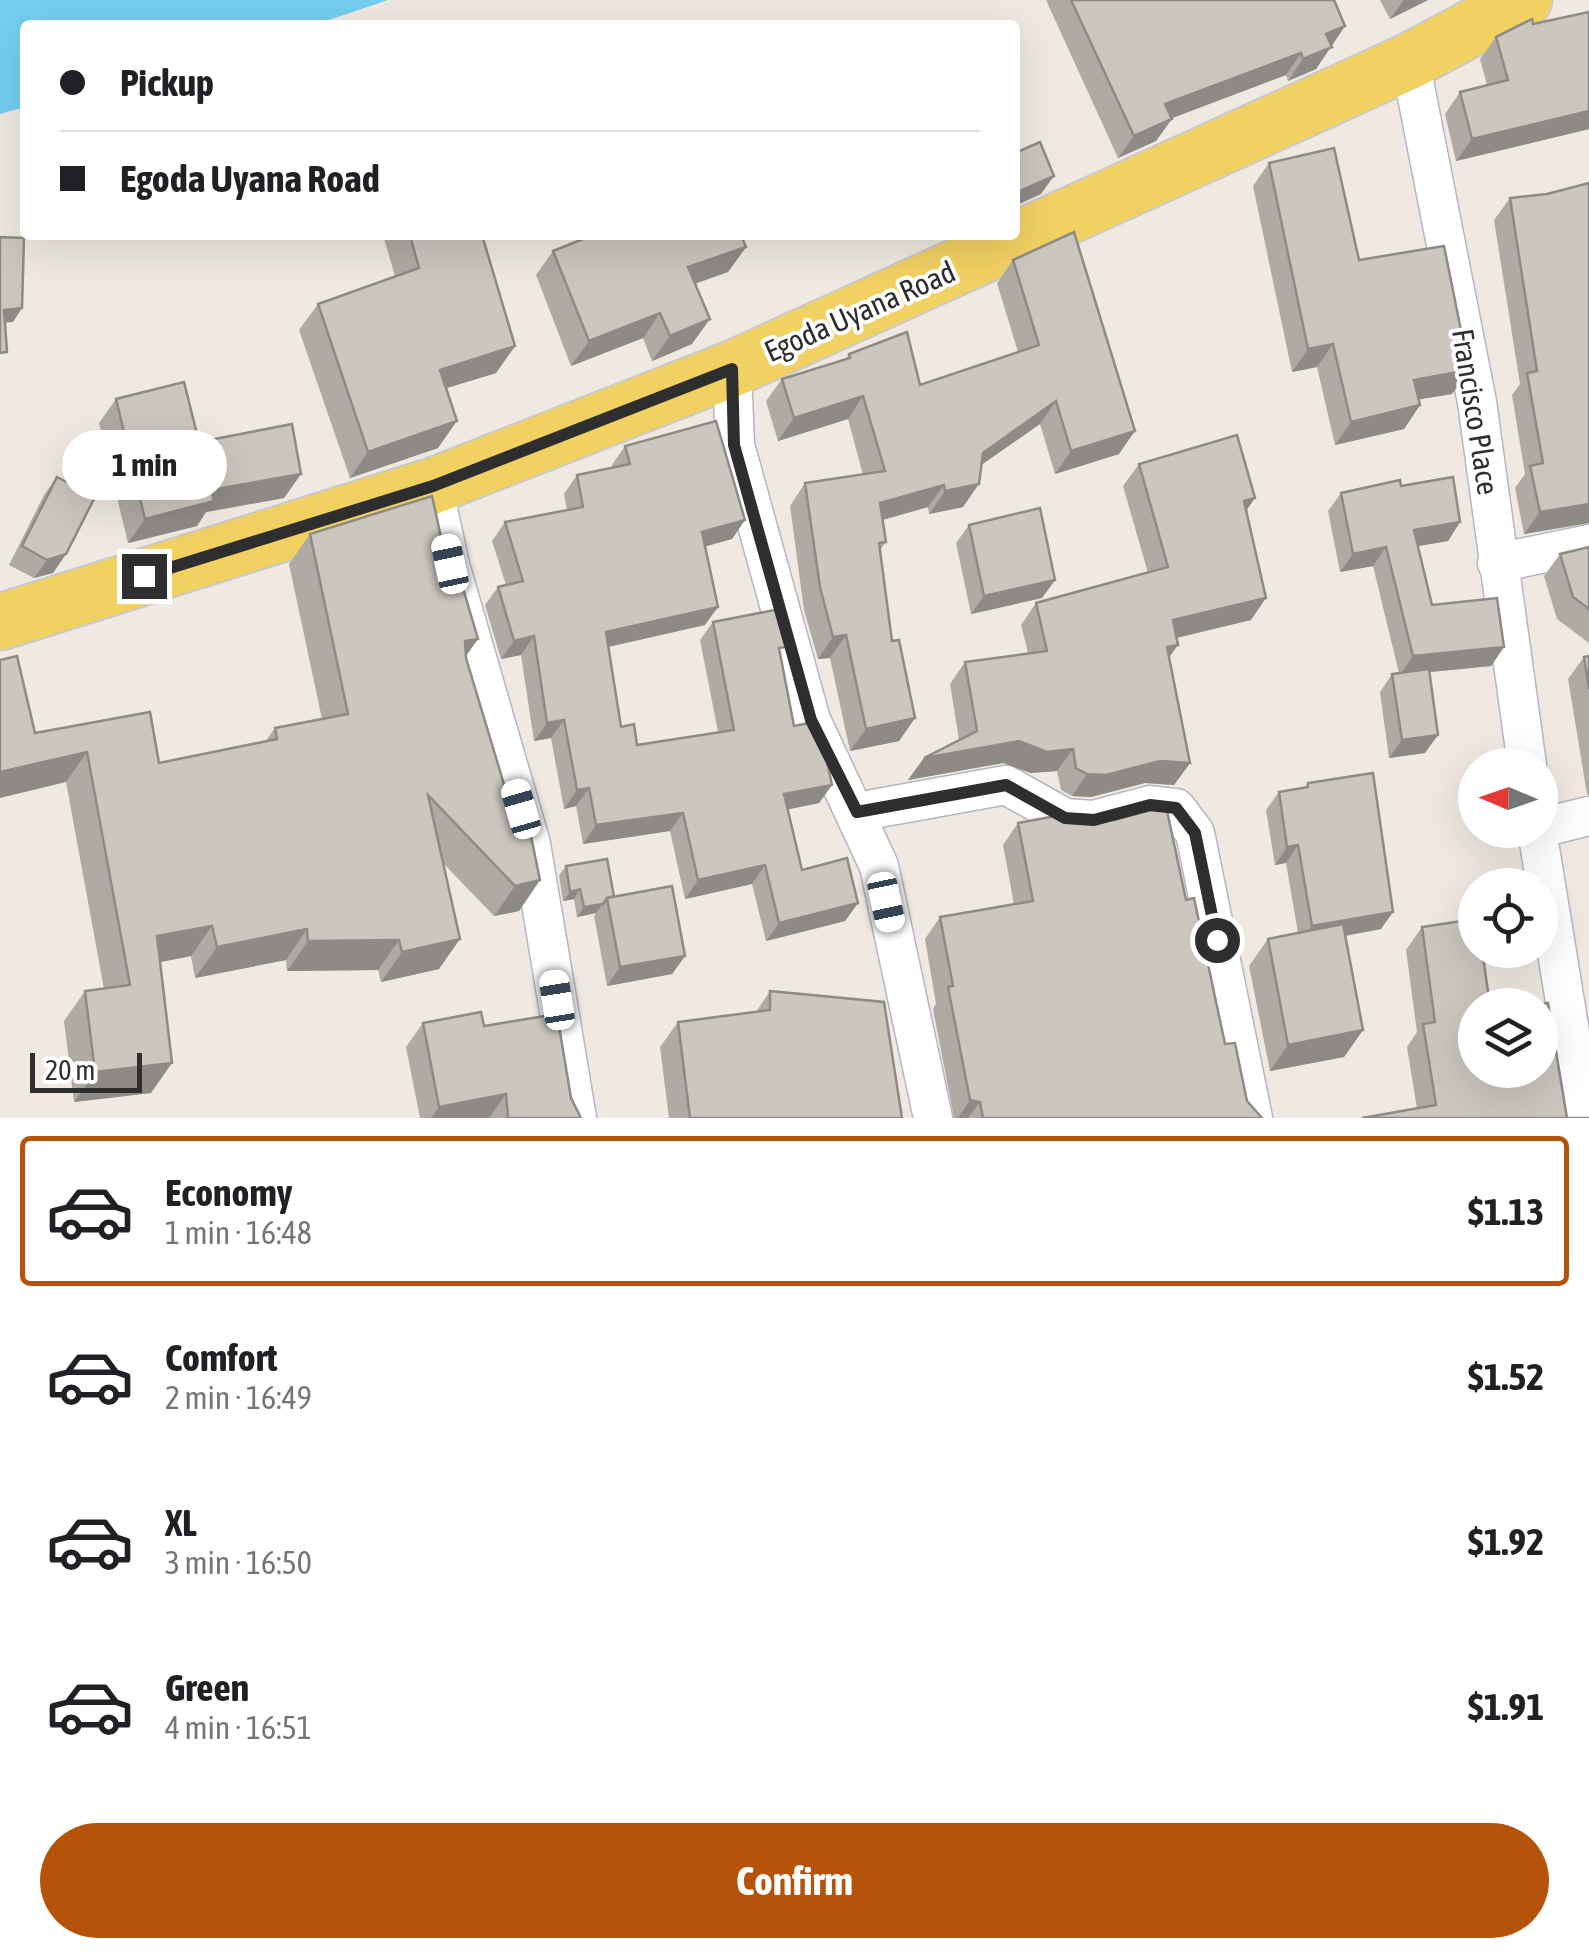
<!DOCTYPE html>
<meta charset="utf-8">
<style>
:root{--surface:#fff;--page:#f6f6f6;--text:#202124;--muted:#757577;--line:#e0e0e0;--accent:#b45309}
body{margin:0;font-family:"Asap Condensed",sans-serif;background:var(--page);color:var(--text);height:100vh;display:flex;flex-direction:column;font-size:38px;white-space:nowrap}
*{box-sizing:border-box;margin:0}
p{font-size:32px;color:var(--muted)}
.icon{flex:none;width:55px;height:55px;fill:none;stroke:currentColor;stroke-width:2;stroke-linecap:round;stroke-linejoin:round}
.map{position:relative;height:1118px;overflow:hidden}
.panel{display:flex;flex-direction:column;background:var(--surface);flex:1}
.panel>*{flex:none}
.banner{position:absolute;left:20px;top:20px;width:1000px;height:220px;border-radius:10px;box-shadow:0 10px 40px #0002;display:grid;align-content:center;height:220px;padding:0 40px;background:var(--surface)}
.needle{width:65px;rotate:272deg}
.fabs{position:absolute;left:1458px;top:748px;display:grid;gap:20px}
.fabs a{display:grid;place-items:center;width:100px;height:100px;border-radius:50%;background:var(--surface);box-shadow:0 10px 40px #0002;font-size:50px}
.scale{position:absolute;left:30px;bottom:25px;width:112px;box-sizing:border-box;padding-left:10px;border:5px solid #2e2e2e;border-top:0;font-size:28px;line-height:35px;white-space:nowrap;color:#2e2e2e;-webkit-text-stroke:8px #fff;paint-order:stroke}
.end{position:absolute;width:45px;height:45px;margin:-22px;border:12px solid #2e2e2e;background:#fff;box-shadow:0 0 0 5px #fff}
.from{border-radius:50%}
.bubble{position:absolute;height:70px;border-radius:35px;background:var(--surface);box-shadow:0 10px 40px #0002;font-size:32px;font-weight:700;line-height:70px;text-align:center}
.car{position:absolute;width:30px;height:60px;margin:-30px -15px;border-radius:12px;box-shadow:0 0 8px 2px #0007;background:linear-gradient(#fff 24%,#345 0 40%,#fff 0 76%,#345 0 86%,#fff 0)}
.banner b{display:flex;align-items:center;gap:35px;height:95px;font-size:38px}
.banner b+b{border-top:2px solid var(--line)}
.banner i{width:25px;height:25px;background:var(--text)}
ul{padding:18px 0 0;list-style:none}
li{display:flex;align-items:center;gap:30px;height:150px;margin:0 20px 15px;padding:0 20px;border:5px solid transparent;border-radius:10px}
li div{flex:1}
li b{display:block;font-size:38px}
li em{font-style:normal;font-weight:700}
li.current{border-color:var(--accent)}
li>.icon{width:90px;height:90px;stroke-width:1.5}
.cta{display:flex;gap:20px;margin-top:auto;padding:20px 40px}
.cta a{flex:1;height:115px;border-radius:60px;background:var(--accent);color:#fff;font-size:40px;font-weight:700;line-height:115px;text-align:center}
.map>svg:first-child{display:block}
.water{fill:#75cff0}
.lines{fill:none;stroke-linecap:round;stroke-linejoin:round}
.minor-casing{stroke:#b4b7c1;stroke-width:41}
.primary-casing{stroke:#c9c9c9;stroke-width:59}
.minor{stroke:#fff;stroke-width:38}
.primary{stroke:#f2d163;stroke-width:55}
.wall{fill:#afaba4}
.shaded-wall{fill:#8e8b86}
.building{fill:#cbc7bf;stroke:#8e8b86;stroke-width:2.5}
.route{stroke:#2e2e2e;stroke-width:12}
.labels{text-anchor:middle;stroke-width:8;stroke-linejoin:round;paint-order:stroke}
.street-label{font-size:30px;fill:#2e2e2e;stroke:#fff}
</style>
<div class="map">
<svg width="1589" height="1118" viewBox="0 0 1589 1118">
<rect width="100%" height="100%" fill="#efe9e1"/>
<path class="water" d="M 0,0 L 388,0 L 314,25 L 25,25 L 25,107 L 0,114 Z"/>
<g class="lines">
<defs>
<g id="minor">
<path d="M 1410,61 L 1477,402 L 1527,765"/>
<path d="M 732,369 L 735,445 L 811,720 L 879,866 L 933,1118"/>
<path d="M 433,486 L 450,565 L 531,844 L 577,1118"/>
<path d="M 1497,563 L 1589,544"/>
<path d="M 857,812 L 1006,785 L 1065,818 L 1093,820 L 1150,805 L 1176,808 L 1195,833 L 1253,1118"/>
<path d="M 1540,828 L 1589,816"/>
<path d="M 1537,830 L 1584,1118"/>
</g>
<path id="primary" d="M 0,622 L 433,486 L 732,369 L 1410,61 L 1524,0"/>
</defs>
<use href="#minor" class="minor-casing"/>
<use href="#primary" class="primary-casing"/>
<use href="#minor" class="minor"/>
<use href="#primary" class="primary"/>
</g>
<g class="wall">
<path d="M 1046,0 L 1334,0 L 1345,26 L 1316,69 L 1288,81 L 1286,75 L 1171,118 L 1156,141 L 1118,158 Z"/>
<path d="M 1380,0 L 1428,0 L 1390,19 Z"/>
<path d="M 1589,12 L 1589,129 L 1456,161 L 1445,114 L 1460,92 L 1487,85 L 1480,59 L 1496,37 L 1533,24 Z"/>
<path d="M 1269,163 L 1359,260 L 1469,370 L 1452,394 L 1419,399 L 1420,405 L 1404,429 L 1335,445 L 1317,367 L 1292,372 L 1253,186 Z"/>
<path d="M 1547,194 L 1589,523 L 1524,534 L 1515,488 L 1525,474 L 1512,395 L 1520,384 L 1494,220 L 1510,198 Z"/>
<path d="M 383,235 L 482,235 L 515,346 L 496,373 L 446,388 L 438,448 L 350,478 L 299,330 L 318,304 L 395,276 Z"/>
<path d="M 746,247 L 728,272 L 695,284 L 692,344 L 652,361 L 643,338 L 571,366 L 536,275 L 553,251 Z"/>
<path d="M 1013,260 L 1119,454 L 1055,474 L 1040,424 L 981,465 L 963,507 L 929,514 L 928,507 L 883,520 L 886,542 L 880,550 L 892,641 L 915,718 L 899,741 L 850,751 L 830,658 L 818,659 L 804,610 L 790,506 L 805,483 L 863,475 L 848,419 L 778,441 L 766,401 L 782,379 L 845,360 L 849,354 L 920,385 L 1018,352 L 997,283 Z"/>
<path d="M 116,399 L 199,442 L 301,474 L 284,498 L 206,512 L 197,526 L 128,543 L 99,423 Z"/>
<path d="M 625,446 L 745,520 L 732,539 L 705,546 L 705,625 L 609,647 L 621,727 L 637,745 L 718,732 L 700,640 L 713,622 L 780,654 L 794,726 L 832,785 L 819,803 L 788,809 L 802,870 L 858,903 L 845,921 L 766,941 L 752,884 L 685,899 L 670,831 L 583,844 L 576,806 L 564,809 L 551,738 L 534,741 L 521,655 L 501,659 L 485,605 L 498,587 L 506,585 L 492,541 L 505,522 L 567,510 L 564,494 L 577,475 L 613,468 L 612,465 Z"/>
<path d="M 1139,464 L 1255,498 L 1246,511 L 1251,620 L 1177,638 L 1169,658 L 1190,763 L 1174,785 L 1145,783 L 1091,797 L 1072,796 L 1061,790 L 1057,771 L 1031,773 L 1003,763 L 908,780 L 924,758 L 959,740 L 950,684 L 965,662 L 1028,653 L 1021,625 L 1036,603 L 1148,573 L 1123,486 Z"/>
<path d="M 57,477 L 66,554 L 53,573 L 34,578 L 9,565 L 44,495 Z"/>
<path d="M 1401,486 L 1460,522 L 1448,541 L 1418,546 L 1432,605 L 1504,647 L 1491,666 L 1429,672 L 1425,753 L 1389,758 L 1380,692 L 1392,674 L 1399,673 L 1373,566 L 1340,572 L 1328,511 L 1341,493 Z"/>
<path d="M 969,525 L 1055,580 L 1042,598 L 971,614 L 956,543 Z"/>
<path d="M 310,534 L 465,656 L 506,791 L 540,880 L 519,911 L 494,916 L 443,863 L 439,969 L 381,982 L 378,970 L 287,971 L 286,960 L 195,978 L 191,956 L 160,962 L 151,1093 L 74,1102 L 64,1021 L 85,991 L 104,989 L 66,782 L 35,733 L 159,763 L 265,742 L 275,728 L 322,719 L 289,564 Z"/>
<path d="M 1589,547 L 1589,643 L 1557,619 L 1544,576 L 1560,554 Z"/>
<path d="M 1589,656 L 1589,795 L 1587,794 L 1568,679 L 1584,657 Z"/>
<path d="M 1308,783 L 1381,929 L 1345,936 L 1363,1030 L 1344,1057 L 1270,1071 L 1249,966 L 1268,939 L 1298,933 L 1286,863 L 1275,865 L 1266,810 L 1279,792 L 1304,788 Z"/>
<path d="M 1018,823 L 1186,900 L 1225,1044 L 1247,1101 L 1262,1118 L 954,1118 L 933,1009 L 936,1004 L 925,939 L 940,917 L 1014,904 L 1003,845 Z"/>
<path d="M 566,866 L 614,896 L 685,956 L 672,974 L 607,986 L 594,916 L 596,913 L 577,917 L 574,899 L 563,901 L 559,875 Z"/>
<path d="M 1422,927 L 1475,1005 L 1567,1118 L 1362,1118 L 1417,1109 L 1407,1047 L 1417,1032 L 1406,950 Z"/>
<path d="M 770,991 L 902,1118 L 669,1118 L 660,1047 L 678,1022 L 756,1012 Z"/>
<path d="M 423,1023 L 484,1026 L 571,1098 L 581,1118 L 420,1118 L 406,1047 Z"/>
</g>
<g class="shaded-wall">
<path d="M 1404,0 L 1428,0 L 1390,19 L 1403,1 Z"/>
<path d="M 1345,26 L 1316,69 L 1288,81 L 1303,59 L 1326,34 Z"/>
<path d="M 1301,53 L 1286,75 L 1149,127 L 1165,104 Z"/>
<path d="M 1589,111 L 1589,129 L 1456,161 L 1472,139 Z"/>
<path d="M 1172,119 L 1156,141 L 1118,158 L 1134,136 Z"/>
<path d="M 1054,176 L 1041,194 L 1015,206 L 1015,193 Z"/>
<path d="M 746,247 L 728,272 L 670,292 L 688,267 Z"/>
<path d="M 22,308 L 13,322 L 0,323 L 4,310 Z"/>
<path d="M 660,313 L 643,338 L 571,366 L 589,341 Z"/>
<path d="M 710,319 L 692,344 L 652,361 L 670,336 Z"/>
<path d="M 1333,344 L 1317,367 L 1292,372 L 1308,349 Z"/>
<path d="M 515,346 L 496,373 L 421,396 L 440,370 Z"/>
<path d="M 1469,370 L 1452,394 L 1398,403 L 1414,380 Z"/>
<path d="M 863,396 L 848,419 L 778,441 L 794,418 Z"/>
<path d="M 1056,401 L 1040,424 L 967,475 L 983,453 Z"/>
<path d="M 1420,405 L 1404,429 L 1335,445 L 1351,422 Z"/>
<path d="M 457,421 L 438,448 L 350,478 L 368,452 Z"/>
<path d="M 1135,431 L 1119,454 L 1055,474 L 1071,451 Z"/>
<path d="M 301,474 L 284,498 L 206,512 L 197,526 L 128,543 L 145,519 L 211,490 Z"/>
<path d="M 979,484 L 963,507 L 929,514 L 945,491 Z"/>
<path d="M 944,485 L 928,507 L 864,525 L 880,503 Z"/>
<path d="M 1255,498 L 1240,519 L 1244,501 Z"/>
<path d="M 1589,504 L 1589,523 L 1524,534 L 1540,512 Z"/>
<path d="M 745,520 L 732,539 L 689,551 L 702,532 Z"/>
<path d="M 1460,522 L 1448,541 L 1401,549 L 1414,530 Z"/>
<path d="M 1386,547 L 1373,566 L 1340,572 L 1353,554 Z"/>
<path d="M 66,554 L 53,573 L 34,578 L 47,560 Z"/>
<path d="M 1055,580 L 1042,598 L 971,614 L 984,596 Z"/>
<path d="M 1266,598 L 1251,620 L 1158,642 L 1173,620 Z"/>
<path d="M 718,607 L 705,625 L 593,650 L 606,632 Z"/>
<path d="M 846,635 L 830,658 L 818,659 L 833,637 Z"/>
<path d="M 534,636 L 521,655 L 501,659 L 514,641 Z"/>
<path d="M 478,639 L 457,669 L 465,641 Z"/>
<path d="M 1178,645 L 1163,666 L 1167,647 Z"/>
<path d="M 1504,647 L 1491,666 L 1400,675 L 1413,656 Z"/>
<path d="M 915,718 L 899,741 L 850,751 L 866,729 Z"/>
<path d="M 564,720 L 551,738 L 534,741 L 547,723 Z"/>
<path d="M 1438,735 L 1425,753 L 1389,758 L 1402,740 Z"/>
<path d="M 1019,741 L 1073,749 L 1057,771 L 1031,773 L 1003,763 L 908,780 L 924,758 Z"/>
<path d="M 87,752 L 66,782 L 0,798 L 0,772 Z"/>
<path d="M 1160,761 L 1190,763 L 1174,785 L 1145,783 L 1091,797 L 1072,796 L 1087,774 Z"/>
<path d="M 832,785 L 819,803 L 771,813 L 784,794 Z"/>
<path d="M 589,788 L 576,806 L 564,809 L 577,790 Z"/>
<path d="M 683,813 L 670,831 L 583,844 L 596,825 Z"/>
<path d="M 1298,845 L 1286,863 L 1275,865 L 1287,847 Z"/>
<path d="M 765,865 L 752,884 L 685,899 L 698,880 Z"/>
<path d="M 540,880 L 519,911 L 494,916 L 515,886 Z"/>
<path d="M 580,889 L 574,899 L 563,901 L 570,892 Z"/>
<path d="M 858,903 L 845,921 L 766,941 L 779,923 Z"/>
<path d="M 603,904 L 596,913 L 577,917 L 584,907 Z"/>
<path d="M 1393,912 L 1381,929 L 1300,944 L 1312,926 Z"/>
<path d="M 212,926 L 191,956 L 136,967 L 157,936 Z"/>
<path d="M 307,929 L 286,960 L 195,978 L 217,947 Z"/>
<path d="M 460,939 L 439,969 L 381,982 L 402,952 Z"/>
<path d="M 399,940 L 378,970 L 287,971 L 308,941 Z"/>
<path d="M 685,956 L 672,974 L 607,986 L 620,967 Z"/>
<path d="M 1363,1030 L 1344,1057 L 1270,1071 L 1288,1045 Z"/>
<path d="M 172,1063 L 151,1093 L 74,1102 L 95,1072 Z"/>
<path d="M 506,1094 L 489,1118 L 431,1118 L 439,1107 Z"/>
<path d="M 970,1100 L 980,1102 L 968,1118 L 958,1118 Z"/>
</g>
<g class="building">
<path d="M 1071,0 L 1334,0 L 1345,26 L 1326,34 L 1332,47 L 1303,59 L 1301,53 L 1165,104 L 1172,119 L 1134,136 Z"/>
<path d="M 1589,12 L 1589,111 L 1472,139 L 1460,92 L 1508,80 L 1496,37 L 1532,19 L 1533,24 Z"/>
<path d="M 1040,142 L 1054,176 L 1015,193 L 1015,153 Z"/>
<path d="M 1334,148 L 1359,260 L 1444,246 L 1469,370 L 1414,380 L 1420,405 L 1351,422 L 1333,344 L 1308,349 L 1269,163 Z"/>
<path d="M 1589,183 L 1589,504 L 1540,512 L 1530,466 L 1543,463 L 1527,373 L 1537,371 L 1510,198 L 1547,194 Z"/>
<path d="M 1074,232 L 1135,431 L 1071,451 L 1056,401 L 983,453 L 979,484 L 945,491 L 944,485 L 880,503 L 886,542 L 879,543 L 892,641 L 899,640 L 915,718 L 866,729 L 846,635 L 833,637 L 820,587 L 805,483 L 885,471 L 863,396 L 794,418 L 782,379 L 850,358 L 849,354 L 907,332 L 920,385 L 1039,345 L 1013,260 Z"/>
<path d="M 410,235 L 482,235 L 515,346 L 440,370 L 457,421 L 368,452 L 318,304 L 419,268 Z"/>
<path d="M 593,235 L 741,235 L 746,247 L 688,267 L 710,319 L 670,336 L 660,313 L 589,341 L 553,251 Z"/>
<path d="M 0,237 L 24,238 L 22,308 L 4,310 L 7,352 L 0,353 Z"/>
<path d="M 184,382 L 199,442 L 292,424 L 301,474 L 211,490 L 214,501 L 145,519 L 116,399 Z"/>
<path d="M 716,421 L 745,520 L 702,532 L 718,607 L 606,632 L 621,727 L 634,724 L 637,745 L 734,730 L 713,622 L 775,610 L 786,647 L 779,648 L 794,726 L 809,723 L 827,761 L 832,785 L 784,794 L 802,870 L 847,858 L 858,903 L 779,923 L 765,865 L 698,880 L 683,813 L 596,825 L 589,788 L 577,790 L 564,720 L 547,723 L 534,636 L 514,641 L 498,587 L 523,581 L 505,522 L 583,507 L 577,475 L 630,464 L 625,446 Z"/>
<path d="M 1237,435 L 1255,498 L 1244,501 L 1266,598 L 1173,620 L 1178,645 L 1167,647 L 1190,763 L 1160,761 L 1106,775 L 1087,774 L 1076,768 L 1073,749 L 1047,752 L 1019,741 L 924,758 L 977,731 L 965,662 L 1047,651 L 1036,603 L 1168,567 L 1139,464 Z"/>
<path d="M 57,477 L 95,497 L 66,554 L 47,560 L 22,546 Z"/>
<path d="M 1453,477 L 1460,522 L 1414,530 L 1432,605 L 1497,598 L 1504,647 L 1413,656 L 1386,547 L 1353,554 L 1341,493 L 1400,480 L 1401,486 Z"/>
<path d="M 432,496 L 452,587 L 462,585 L 478,639 L 465,641 L 466,658 L 506,791 L 521,788 L 540,880 L 515,886 L 428,795 L 460,939 L 402,952 L 399,940 L 308,941 L 307,929 L 217,947 L 212,926 L 157,936 L 172,1063 L 95,1072 L 85,991 L 130,985 L 87,752 L 0,772 L 0,660 L 17,656 L 35,733 L 150,712 L 159,763 L 277,739 L 275,728 L 348,714 L 310,534 Z"/>
<path d="M 1040,508 L 1055,580 L 984,596 L 969,525 Z"/>
<path d="M 1589,547 L 1589,609 L 1573,597 L 1560,554 Z"/>
<path d="M 1589,656 L 1589,689 L 1584,657 Z"/>
<path d="M 1429,669 L 1438,735 L 1402,740 L 1392,674 Z"/>
<path d="M 1373,773 L 1393,912 L 1312,926 L 1298,845 L 1287,847 L 1279,792 L 1308,787 L 1308,783 Z"/>
<path d="M 1166,806 L 1186,900 L 1194,898 L 1225,1044 L 1235,1043 L 1247,1101 L 1262,1118 L 983,1118 L 980,1102 L 970,1100 L 948,987 L 953,986 L 940,917 L 1033,901 L 1018,823 L 1066,814 L 1114,820 Z"/>
<path d="M 607,859 L 614,896 L 607,898 L 603,904 L 584,907 L 580,889 L 570,892 L 566,866 Z"/>
<path d="M 672,886 L 685,956 L 620,967 L 607,898 Z"/>
<path d="M 1475,919 L 1475,950 L 1482,950 L 1490,1005 L 1475,1005 L 1475,1070 L 1540,1070 L 1540,1005 L 1535,1005 L 1548,1003 L 1567,1118 L 1589,1118 L 1362,1118 L 1436,1105 L 1423,1024 L 1435,1022 L 1422,927 Z"/>
<path d="M 1343,924 L 1363,1030 L 1288,1045 L 1268,939 Z"/>
<path d="M 770,991 L 884,1002 L 902,1118 L 690,1118 L 678,1022 L 770,1010 Z"/>
<path d="M 481,1012 L 484,1026 L 557,1014 L 571,1098 L 581,1118 L 508,1118 L 506,1094 L 439,1107 L 423,1023 Z"/>
</g>
<g class="lines">
<path class="route" d="M 144,576 L 433,486 L 732,369 L 734,445 L 811,720 L 857,812 L 1006,785 L 1065,818 L 1094,820 L 1150,805 L 1176,808 L 1195,833 L 1217,940"/>
</g>
<g class="labels">
<g class="street-label">
<text transform="translate(860 312) rotate(-24)" y="10">Egoda Uyana Road</text>
<text transform="translate(1475 412) rotate(81)" y="10">Francisco Place</text>
</g>
</g>
</svg>
<div class="fabs">
<a><svg class="needle" viewBox="-14 -14 28 28"><path d="M0-13l5 13h-10z" fill="#e53935"/><path d="M0 13l5-13h-10z" fill="#757577"/></svg></a>
<a><svg class="icon" aria-label="locate" viewBox="0 0 24 24"><circle cx="12" cy="12" r="6"/><path d="M12 2v4M12 18v4M2 12h4M18 12h4"/></svg></a>
<a><svg class="icon" aria-label="layers" viewBox="0 0 24 24"><path d="M12 4l9 5-9 5-9-5zM3 14l9 5 9-5"/></svg></a>
</div>
<div class="scale">20 m</div>
<i class="end from" style="left:1217px;top:940px"></i>
<i class="end" style="left:144px;top:576px"></i>
<div class="bubble" style="left:62px;top:430px;width:165px">1 min</div>
<i class="car" style="left:450px;top:564px;rotate:348deg"></i>
<i class="car" style="left:521px;top:809px;rotate:344deg"></i>
<i class="car" style="left:886px;top:902px;rotate:168deg"></i>
<i class="car" style="left:557px;top:1000px;rotate:351deg"></i>
<div class="banner">
<b><i class="from"></i>Pickup</b>
<b><i></i>Egoda Uyana Road</b>
</div>
</div>
<section class="panel">
<ul>
<li class="current"><svg class="icon" aria-label="car" viewBox="0 0 24 24"><path d="M5 17H2v-5l4-1 3-4h7l3 4 3 1v5h-3M9 17h6M6 11h13"/><circle cx="7" cy="17" r="2"/><circle cx="17" cy="17" r="2"/></svg><div><b>Economy</b><p>1 min · 16:48</p></div><em>$1.13</em></li>
<li><svg class="icon" aria-label="car" viewBox="0 0 24 24"><path d="M5 17H2v-5l4-1 3-4h7l3 4 3 1v5h-3M9 17h6M6 11h13"/><circle cx="7" cy="17" r="2"/><circle cx="17" cy="17" r="2"/></svg><div><b>Comfort</b><p>2 min · 16:49</p></div><em>$1.52</em></li>
<li><svg class="icon" aria-label="car" viewBox="0 0 24 24"><path d="M5 17H2v-5l4-1 3-4h7l3 4 3 1v5h-3M9 17h6M6 11h13"/><circle cx="7" cy="17" r="2"/><circle cx="17" cy="17" r="2"/></svg><div><b>XL</b><p>3 min · 16:50</p></div><em>$1.92</em></li>
<li><svg class="icon" aria-label="car" viewBox="0 0 24 24"><path d="M5 17H2v-5l4-1 3-4h7l3 4 3 1v5h-3M9 17h6M6 11h13"/><circle cx="7" cy="17" r="2"/><circle cx="17" cy="17" r="2"/></svg><div><b>Green</b><p>4 min · 16:51</p></div><em>$1.91</em></li>
</ul>
<div class="cta"><a>Confirm</a></div>
</section>
